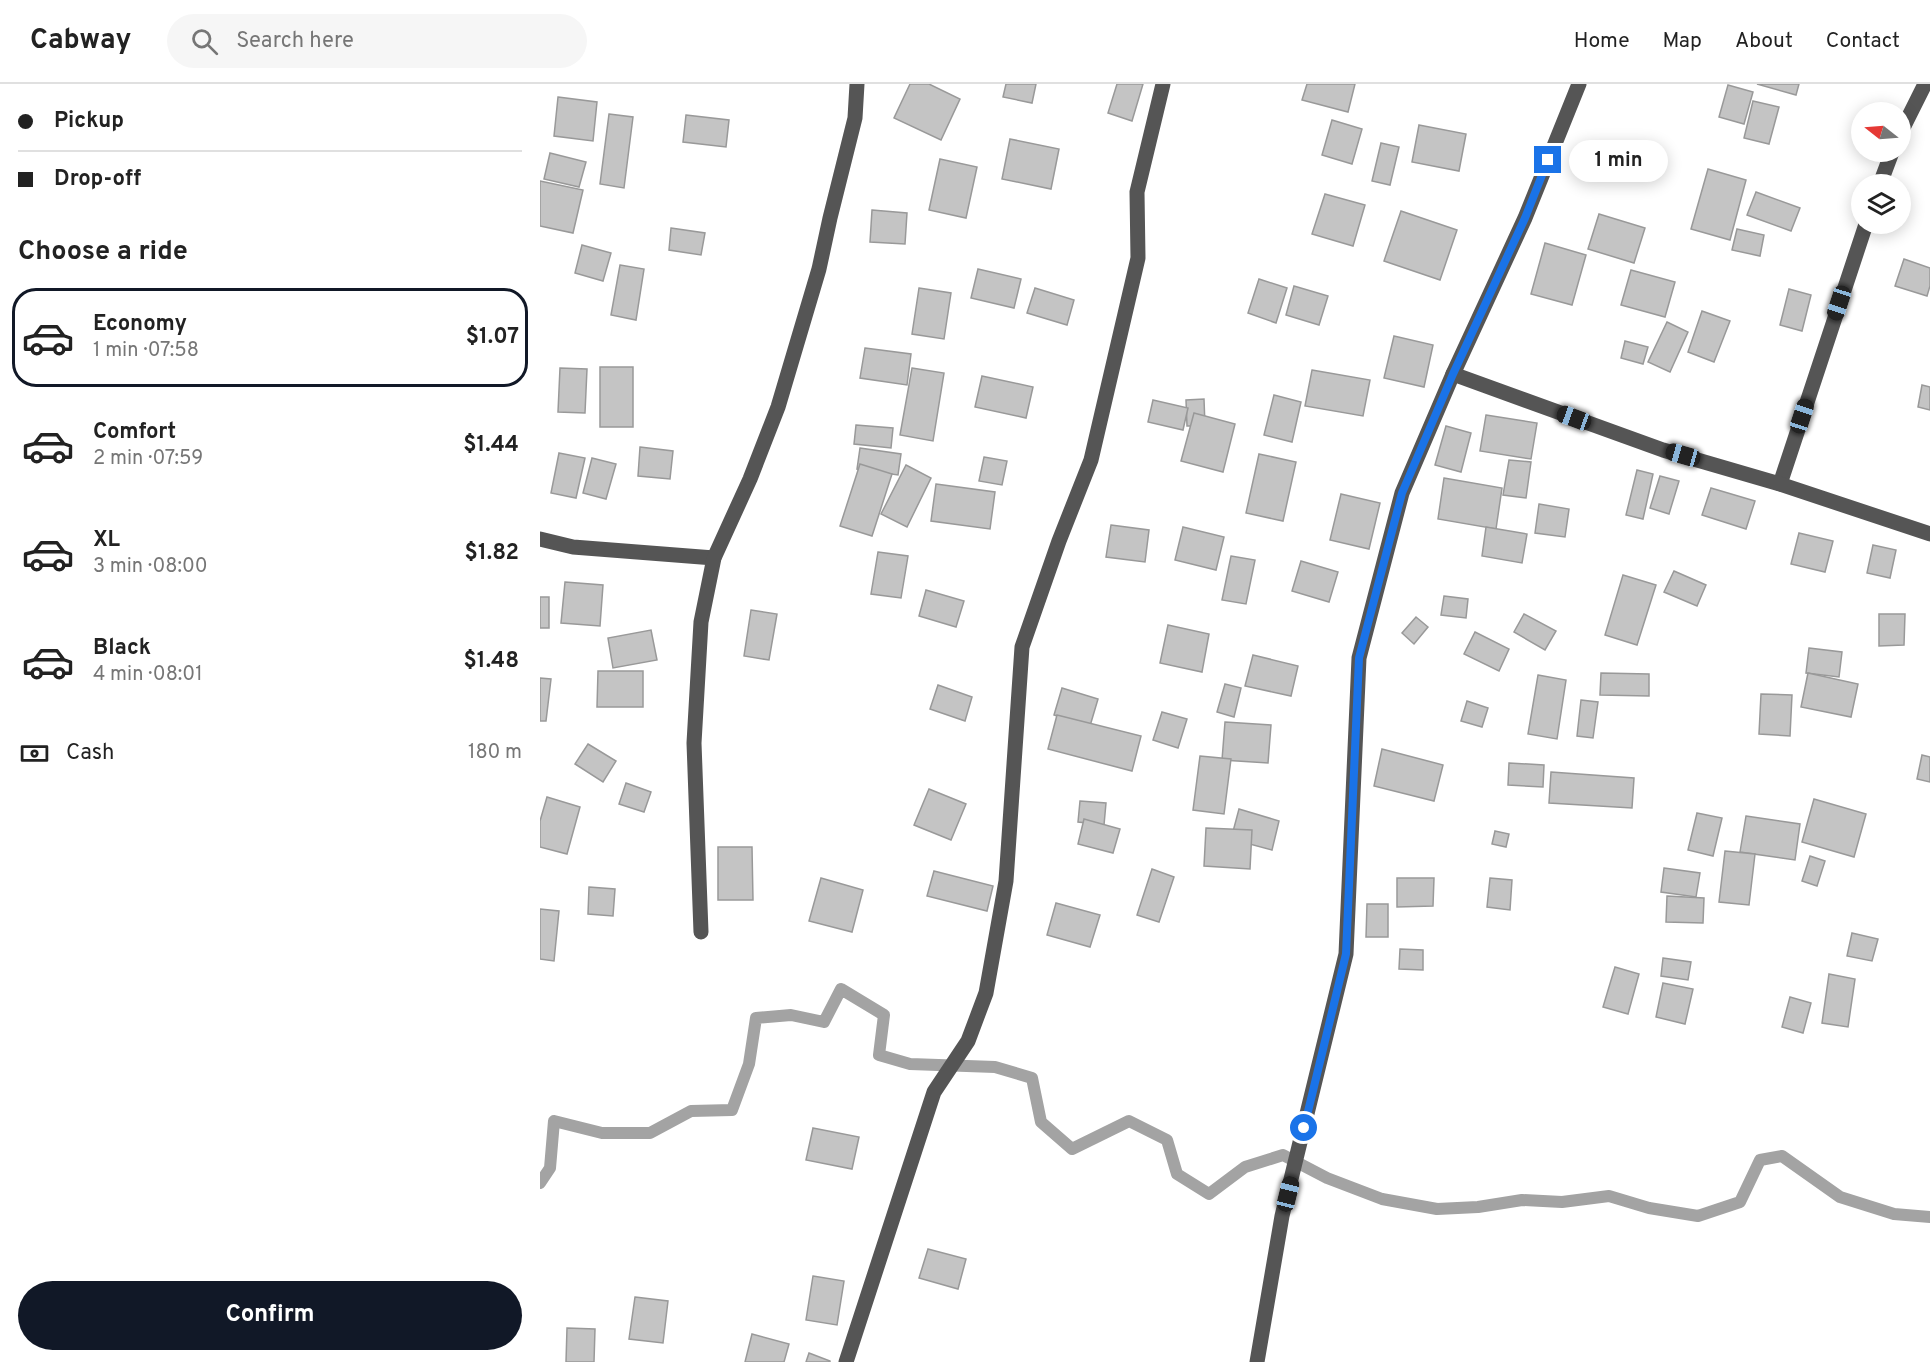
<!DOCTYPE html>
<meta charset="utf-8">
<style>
:root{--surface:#fff;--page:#f6f6f6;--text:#222;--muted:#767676;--line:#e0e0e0;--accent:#111827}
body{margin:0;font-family:Overpass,sans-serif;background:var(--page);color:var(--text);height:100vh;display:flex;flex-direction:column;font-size:22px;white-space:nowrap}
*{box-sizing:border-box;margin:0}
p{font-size:20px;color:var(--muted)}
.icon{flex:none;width:33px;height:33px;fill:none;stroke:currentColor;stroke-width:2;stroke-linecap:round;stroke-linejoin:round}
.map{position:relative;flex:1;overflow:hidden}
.details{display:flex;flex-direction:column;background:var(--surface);width:540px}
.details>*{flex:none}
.top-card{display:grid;align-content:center;height:132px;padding:0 18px;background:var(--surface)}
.needle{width:39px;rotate:287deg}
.fabs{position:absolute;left:1311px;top:18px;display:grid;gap:12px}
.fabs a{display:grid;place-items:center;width:60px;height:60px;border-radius:50%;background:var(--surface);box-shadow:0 3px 15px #0003;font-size:30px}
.end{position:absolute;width:27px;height:27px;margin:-14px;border:8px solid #1a73e8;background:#fff;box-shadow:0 0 0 3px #fff}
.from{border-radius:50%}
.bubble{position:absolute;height:42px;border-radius:21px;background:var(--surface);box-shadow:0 3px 15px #0003;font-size:20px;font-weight:700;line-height:42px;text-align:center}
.car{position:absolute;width:18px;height:36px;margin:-18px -9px;border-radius:8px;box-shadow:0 0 4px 2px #0007;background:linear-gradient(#222 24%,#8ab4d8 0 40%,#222 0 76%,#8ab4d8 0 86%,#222 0)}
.top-card b{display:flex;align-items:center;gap:21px;height:57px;font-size:22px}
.top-card b+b{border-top:2px solid var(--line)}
.top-card i{width:15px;height:15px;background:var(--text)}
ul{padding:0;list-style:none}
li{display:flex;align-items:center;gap:18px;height:99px;margin:0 12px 9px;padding:0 6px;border:3px solid transparent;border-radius:24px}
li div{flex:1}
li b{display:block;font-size:22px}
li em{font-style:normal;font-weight:700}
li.on{border-color:var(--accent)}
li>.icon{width:54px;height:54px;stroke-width:1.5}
h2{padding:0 18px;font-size:27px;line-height:72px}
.pay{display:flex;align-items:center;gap:15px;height:66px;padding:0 18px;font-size:22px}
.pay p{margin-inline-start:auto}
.primary-button{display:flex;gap:12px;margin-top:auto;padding:12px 18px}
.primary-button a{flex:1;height:69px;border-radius:36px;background:var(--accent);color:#fff;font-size:24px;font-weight:700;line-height:69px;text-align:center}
header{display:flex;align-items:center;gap:36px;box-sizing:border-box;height:84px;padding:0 30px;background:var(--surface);border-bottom:2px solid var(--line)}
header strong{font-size:28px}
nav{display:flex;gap:33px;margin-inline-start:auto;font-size:21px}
.search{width:420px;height:54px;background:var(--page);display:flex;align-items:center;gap:15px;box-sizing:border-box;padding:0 21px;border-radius:33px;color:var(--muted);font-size:22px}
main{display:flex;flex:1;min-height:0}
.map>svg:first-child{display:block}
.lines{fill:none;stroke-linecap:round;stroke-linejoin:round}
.stream{stroke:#a3a3a3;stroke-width:12}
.building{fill:#c4c4c4;stroke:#999;stroke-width:1.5}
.minor{stroke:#555;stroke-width:15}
.route{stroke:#1a73e8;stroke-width:8}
</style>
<header>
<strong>Cabway</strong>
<div class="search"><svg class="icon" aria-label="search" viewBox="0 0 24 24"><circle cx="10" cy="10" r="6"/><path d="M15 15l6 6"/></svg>Search here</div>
<nav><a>Home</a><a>Map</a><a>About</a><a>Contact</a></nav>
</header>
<main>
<section class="details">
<div class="top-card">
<b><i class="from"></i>Pickup</b>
<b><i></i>Drop-off</b>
</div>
<h2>Choose a ride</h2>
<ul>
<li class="on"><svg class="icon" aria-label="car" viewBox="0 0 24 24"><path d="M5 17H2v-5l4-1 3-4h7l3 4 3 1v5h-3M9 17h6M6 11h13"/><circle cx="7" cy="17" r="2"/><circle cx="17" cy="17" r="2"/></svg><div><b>Economy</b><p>1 min · 07:58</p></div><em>$1.07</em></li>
<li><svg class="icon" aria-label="car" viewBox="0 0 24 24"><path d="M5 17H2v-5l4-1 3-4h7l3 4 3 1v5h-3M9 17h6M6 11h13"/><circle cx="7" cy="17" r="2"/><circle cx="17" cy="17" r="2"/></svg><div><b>Comfort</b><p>2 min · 07:59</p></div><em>$1.44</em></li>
<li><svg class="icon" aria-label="car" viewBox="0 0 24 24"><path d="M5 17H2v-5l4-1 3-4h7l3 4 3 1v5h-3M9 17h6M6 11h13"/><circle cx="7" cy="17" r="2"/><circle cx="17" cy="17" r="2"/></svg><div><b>XL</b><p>3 min · 08:00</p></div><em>$1.82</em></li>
<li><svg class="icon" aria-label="car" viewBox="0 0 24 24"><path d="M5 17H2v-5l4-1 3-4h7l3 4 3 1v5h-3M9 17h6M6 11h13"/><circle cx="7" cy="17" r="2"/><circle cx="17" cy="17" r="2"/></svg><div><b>Black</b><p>4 min · 08:01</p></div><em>$1.48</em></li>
</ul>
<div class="pay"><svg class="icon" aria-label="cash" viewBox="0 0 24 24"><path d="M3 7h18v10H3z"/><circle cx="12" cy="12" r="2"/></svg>Cash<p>180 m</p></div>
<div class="primary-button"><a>Confirm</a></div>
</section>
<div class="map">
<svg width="1390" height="1278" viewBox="0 0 1390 1278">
<rect width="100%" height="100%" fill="#fff"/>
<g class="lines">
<path class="stream" d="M 0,1099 L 10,1084 L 14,1037 L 62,1049 L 110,1049 L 151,1027 L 192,1026 L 209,980 L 216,934 L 251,931 L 284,938 L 301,905 L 344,931 L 339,971 L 370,980 L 455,983 L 492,994 L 501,1038 L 532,1065 L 589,1037 L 627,1056 L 637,1090 L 669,1110 L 705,1083 L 743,1071 L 787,1094 L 842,1115 L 897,1125 L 938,1123 L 982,1116 L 1022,1118 L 1069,1112 L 1109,1124 L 1158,1132 L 1200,1118 L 1220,1076 L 1242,1072 L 1300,1113 L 1354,1130 L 1390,1133"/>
</g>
<g class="building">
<path d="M 370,0 L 389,0 L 420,15 L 401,56 L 354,34 Z"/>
<path d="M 466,0 L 496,0 L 492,19 L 463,13 Z"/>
<path d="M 577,0 L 603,0 L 592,37 L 568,29 Z"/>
<path d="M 767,0 L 815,0 L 808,28 L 762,16 Z"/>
<path d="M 1217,0 L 1259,0 L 1256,11 Z"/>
<path d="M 1188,1 L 1213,8 L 1204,40 L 1179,33 Z"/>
<path d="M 18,13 L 57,18 L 53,57 L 14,52 Z"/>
<path d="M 1213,17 L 1239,23 L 1229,60 L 1204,54 Z"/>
<path d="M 69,30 L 93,33 L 84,104 L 60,100 Z"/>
<path d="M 146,31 L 189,36 L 186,63 L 143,58 Z"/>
<path d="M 792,36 L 822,45 L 812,80 L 782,71 Z"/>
<path d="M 879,41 L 926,50 L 919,87 L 872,78 Z"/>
<path d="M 470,55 L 519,65 L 511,105 L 462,95 Z"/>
<path d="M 841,59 L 859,63 L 850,101 L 832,97 Z"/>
<path d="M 10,69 L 46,78 L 39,103 L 4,95 Z"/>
<path d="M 400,75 L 437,83 L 426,134 L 389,126 Z"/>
<path d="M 1168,85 L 1206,96 L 1190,156 L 1151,145 Z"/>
<path d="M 0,97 L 43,106 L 33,149 L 0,142 Z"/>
<path d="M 1216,108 L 1260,124 L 1251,147 L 1207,131 Z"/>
<path d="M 785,110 L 825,121 L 813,162 L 772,150 Z"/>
<path d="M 332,126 L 367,129 L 365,160 L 330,158 Z"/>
<path d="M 861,127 L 917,146 L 900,196 L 844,177 Z"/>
<path d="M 1059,130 L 1105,144 L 1094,179 L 1048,165 Z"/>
<path d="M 131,144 L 165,149 L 161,171 L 129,166 Z"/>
<path d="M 1197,145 L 1224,151 L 1220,172 L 1192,166 Z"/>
<path d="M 1005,159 L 1046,171 L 1032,221 L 991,210 Z"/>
<path d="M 42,161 L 71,169 L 63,197 L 35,189 Z"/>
<path d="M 1364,175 L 1390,184 L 1390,202 L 1387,212 L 1355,202 Z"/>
<path d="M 80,181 L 104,185 L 96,236 L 71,231 Z"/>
<path d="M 438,185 L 481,195 L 474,224 L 431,214 Z"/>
<path d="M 1091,186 L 1135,198 L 1125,233 L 1081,221 Z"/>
<path d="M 719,195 L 747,204 L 736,239 L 708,229 Z"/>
<path d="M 754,202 L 788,212 L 779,241 L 746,231 Z"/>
<path d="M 379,204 L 411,209 L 404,255 L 372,250 Z"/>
<path d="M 495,204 L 534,216 L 527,241 L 487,229 Z"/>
<path d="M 1249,205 L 1271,211 L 1262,247 L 1240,241 Z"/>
<path d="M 1162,227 L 1190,237 L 1174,278 L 1148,268 Z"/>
<path d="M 1127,238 L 1148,248 L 1130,288 L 1108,278 Z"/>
<path d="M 854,252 L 893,261 L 884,303 L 844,294 Z"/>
<path d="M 1085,257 L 1108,263 L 1103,280 L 1081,274 Z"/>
<path d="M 325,264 L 371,270 L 367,301 L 320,294 Z"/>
<rect x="60" y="283" width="33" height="60"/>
<path d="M 20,284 L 47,285 L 45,329 L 18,328 Z"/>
<path d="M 372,284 L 404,289 L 393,357 L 360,351 Z"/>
<path d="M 772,286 L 830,296 L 823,332 L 765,322 Z"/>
<path d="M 442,292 L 493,303 L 486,334 L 435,323 Z"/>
<path d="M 1382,301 L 1390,303 L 1390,326 L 1378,323 Z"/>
<path d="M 734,311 L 761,318 L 752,358 L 724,351 Z"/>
<path d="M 664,315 L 665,342 L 647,342 L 646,316 Z"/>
<path d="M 613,316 L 648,324 L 643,346 L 608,338 Z"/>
<path d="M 654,329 L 695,340 L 683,388 L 641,377 Z"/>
<path d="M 946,331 L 997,339 L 991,375 L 940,367 Z"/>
<path d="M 316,341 L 353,344 L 351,364 L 314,360 Z"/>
<path d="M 906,342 L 931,349 L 921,388 L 895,381 Z"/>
<path d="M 100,363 L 133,367 L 130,395 L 98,392 Z"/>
<path d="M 320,364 L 361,370 L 358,391 L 317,385 Z"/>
<path d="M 19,369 L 45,374 L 36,414 L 11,409 Z"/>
<path d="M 719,370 L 756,378 L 743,437 L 706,429 Z"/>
<path d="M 444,373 L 467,377 L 462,401 L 439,397 Z"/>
<path d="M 52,374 L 76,380 L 66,415 L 43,409 Z"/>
<path d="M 969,376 L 991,378 L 986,414 L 963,411 Z"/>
<path d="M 320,380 L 352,390 L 332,452 L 300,442 Z"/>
<path d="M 366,381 L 391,394 L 367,443 L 341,430 Z"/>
<path d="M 1097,386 L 1113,390 L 1103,435 L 1086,431 Z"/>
<path d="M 1120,392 L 1139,397 L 1129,430 L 1110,424 Z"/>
<path d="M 904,394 L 962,404 L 956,445 L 898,435 Z"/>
<path d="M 396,400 L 455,408 L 450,445 L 391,437 Z"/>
<path d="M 1171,404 L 1215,417 L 1206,445 L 1162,431 Z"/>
<path d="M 801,410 L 840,419 L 829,465 L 790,456 Z"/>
<path d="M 999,420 L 1029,425 L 1025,453 L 995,449 Z"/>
<path d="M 571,441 L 609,446 L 605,478 L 566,473 Z"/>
<path d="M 643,443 L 684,453 L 676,486 L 635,476 Z"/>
<path d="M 946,443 L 987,450 L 982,479 L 942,472 Z"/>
<path d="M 1259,449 L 1293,457 L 1285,488 L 1251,480 Z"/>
<path d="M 1333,461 L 1356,466 L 1350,494 L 1327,489 Z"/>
<path d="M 338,468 L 368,472 L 361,514 L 331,510 Z"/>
<path d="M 691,472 L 715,476 L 706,520 L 682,516 Z"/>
<path d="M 761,477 L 798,488 L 789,518 L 752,507 Z"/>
<path d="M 1134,487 L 1166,501 L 1157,522 L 1124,508 Z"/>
<path d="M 1083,491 L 1116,501 L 1097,561 L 1065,551 Z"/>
<path d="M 25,498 L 63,501 L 60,542 L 21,539 Z"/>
<path d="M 386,506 L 424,517 L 416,543 L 379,532 Z"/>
<path d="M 904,512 L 928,515 L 926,534 L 901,531 Z"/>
<rect x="0" y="513" width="9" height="31"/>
<path d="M 211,526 L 237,530 L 229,576 L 204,572 Z"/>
<path d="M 984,530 L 1016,547 L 1005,566 L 974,548 Z"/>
<path d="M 1339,530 L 1365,530 L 1364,561 L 1339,562 Z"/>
<path d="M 876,533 L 888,543 L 874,560 L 862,549 Z"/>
<path d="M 628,541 L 669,550 L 662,588 L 620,579 Z"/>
<path d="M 111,546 L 117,576 L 73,584 L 68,554 Z"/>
<path d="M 935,548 L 969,565 L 959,587 L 924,570 Z"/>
<path d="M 1269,564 L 1302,568 L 1299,593 L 1266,589 Z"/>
<path d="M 713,571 L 758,582 L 751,612 L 705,602 Z"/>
<path d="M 58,587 L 103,587 L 103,623 L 57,623 Z"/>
<path d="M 1061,589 L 1109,590 L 1109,612 L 1060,611 Z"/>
<path d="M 1268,589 L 1318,600 L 1311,633 L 1261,623 Z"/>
<path d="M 998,591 L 1026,596 L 1017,655 L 988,650 Z"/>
<path d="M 0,594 L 11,595 L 6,637 L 0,637 Z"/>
<path d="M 685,600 L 701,604 L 694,633 L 677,628 Z"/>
<path d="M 398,601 L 432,613 L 425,637 L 390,625 Z"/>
<path d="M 522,604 L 558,615 L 550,642 L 514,631 Z"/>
<path d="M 1221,610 L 1252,611 L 1250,652 L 1219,650 Z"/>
<path d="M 1041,616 L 1058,618 L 1053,654 L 1037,652 Z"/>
<path d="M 927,617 L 948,624 L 942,643 L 921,637 Z"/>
<path d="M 622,628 L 647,635 L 638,664 L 613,656 Z"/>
<path d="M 517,631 L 601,652 L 592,687 L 508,665 Z"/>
<path d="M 685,638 L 731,641 L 728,679 L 682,676 Z"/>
<path d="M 48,660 L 76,677 L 63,698 L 35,680 Z"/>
<path d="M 842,665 L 903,681 L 894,717 L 834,702 Z"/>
<path d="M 1382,671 L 1390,673 L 1390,698 L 1377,695 Z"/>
<path d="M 660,672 L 691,675 L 684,730 L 653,726 Z"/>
<path d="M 969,679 L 1004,681 L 1003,703 L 968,701 Z"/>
<path d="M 1011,688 L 1094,694 L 1092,724 L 1009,719 Z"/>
<path d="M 86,699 L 111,708 L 104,728 L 79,720 Z"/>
<path d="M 389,705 L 426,720 L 411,756 L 374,741 Z"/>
<path d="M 7,713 L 40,723 L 27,770 L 0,763 L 0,737 Z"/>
<path d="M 1274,715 L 1326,730 L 1314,773 L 1262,758 Z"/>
<path d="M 540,717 L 566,719 L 564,741 L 538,738 Z"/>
<path d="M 699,725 L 739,737 L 732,766 L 691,755 Z"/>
<path d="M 1157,729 L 1182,734 L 1173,772 L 1148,766 Z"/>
<path d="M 1206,732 L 1260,740 L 1255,776 L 1200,768 Z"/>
<path d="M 544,735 L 580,745 L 573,769 L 538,760 Z"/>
<path d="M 666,744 L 712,746 L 710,785 L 664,782 Z"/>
<path d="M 955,747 L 969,750 L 966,763 L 952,760 Z"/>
<path d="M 178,763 L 212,763 L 213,816 L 178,816 Z"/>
<path d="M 1185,767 L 1215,770 L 1209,821 L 1179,818 Z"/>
<path d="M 1270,772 L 1285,777 L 1277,802 L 1262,797 Z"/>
<path d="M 1124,784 L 1160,789 L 1156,813 L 1121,808 Z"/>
<path d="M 612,785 L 634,793 L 619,838 L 597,831 Z"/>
<path d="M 394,787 L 453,802 L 447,827 L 387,812 Z"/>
<path d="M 281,794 L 323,806 L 312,848 L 269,837 Z"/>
<path d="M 857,794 L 894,794 L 893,822 L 857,823 Z"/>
<path d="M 950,794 L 972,796 L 970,826 L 947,823 Z"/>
<path d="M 49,803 L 75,805 L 73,832 L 48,830 Z"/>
<path d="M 1127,812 L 1164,814 L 1163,839 L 1126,838 Z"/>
<path d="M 516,819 L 560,831 L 550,863 L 507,851 Z"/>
<path d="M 827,820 L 848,820 L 848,853 L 826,853 Z"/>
<path d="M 0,825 L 19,827 L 14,877 L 0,875 Z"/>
<path d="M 1312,849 L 1338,855 L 1332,877 L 1307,872 Z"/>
<path d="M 860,865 L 883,866 L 883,886 L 859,885 Z"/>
<path d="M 1123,874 L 1151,878 L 1148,896 L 1121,892 Z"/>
<path d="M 1075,883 L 1099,890 L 1088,930 L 1063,923 Z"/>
<path d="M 1289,890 L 1315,895 L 1308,943 L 1282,939 Z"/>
<path d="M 1123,899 L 1153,905 L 1145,940 L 1116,933 Z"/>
<path d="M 1250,913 L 1271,919 L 1263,949 L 1242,943 Z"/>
<path d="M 273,1044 L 319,1053 L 312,1085 L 266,1076 Z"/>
<path d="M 388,1165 L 426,1175 L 418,1205 L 379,1194 Z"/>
<path d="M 273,1192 L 304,1197 L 297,1241 L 266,1236 Z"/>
<path d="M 95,1213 L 128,1217 L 123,1259 L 89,1255 Z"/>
<path d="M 27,1244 L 55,1245 L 54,1278 L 26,1278 Z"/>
<path d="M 212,1250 L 249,1260 L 244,1278 L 205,1278 Z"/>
<path d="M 269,1269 L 290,1277 L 290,1278 L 266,1278 Z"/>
</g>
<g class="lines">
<g class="minor">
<path d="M 1360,50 L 1385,0"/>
<path d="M 1340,100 L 1352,68"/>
<path d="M 913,290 L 985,134 L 1039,0"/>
<path d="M 1240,400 L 1326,140"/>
<path d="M 0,455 L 33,463 L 174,474"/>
<path d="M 161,848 L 154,659 L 161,538 L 174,474 L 210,395 L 238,323 L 279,185 L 290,134 L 315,34 L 317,0"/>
<path d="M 306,1278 L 394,1008 L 428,957 L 446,909 L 466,797 L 482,563 L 519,457 L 551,376 L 598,174 L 597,108 L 623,0"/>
<path d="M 717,1278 L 742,1132 L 806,870 L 819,574 L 862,409 L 913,290 L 1123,366 L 1240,400 L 1390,450"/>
</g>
</g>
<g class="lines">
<path class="route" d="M 764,1044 L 806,870 L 819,574 L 862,409 L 913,290 L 985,134 L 1008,76"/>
</g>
</svg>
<div class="fabs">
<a><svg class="needle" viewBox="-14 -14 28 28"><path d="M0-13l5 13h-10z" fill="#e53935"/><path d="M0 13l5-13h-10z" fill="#767676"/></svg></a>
<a><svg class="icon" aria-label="layers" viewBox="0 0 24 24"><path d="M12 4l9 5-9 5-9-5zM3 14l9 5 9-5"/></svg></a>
</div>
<i class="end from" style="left:764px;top:1044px"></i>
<i class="end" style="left:1008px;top:76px"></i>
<div class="bubble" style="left:1029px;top:56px;width:99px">1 min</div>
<i class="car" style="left:1299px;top:219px;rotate:198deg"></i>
<i class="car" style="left:1262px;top:332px;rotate:18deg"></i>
<i class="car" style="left:1034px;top:334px;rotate:290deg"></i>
<i class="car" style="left:1143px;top:371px;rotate:286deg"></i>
<i class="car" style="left:748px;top:1110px;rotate:14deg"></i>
</div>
</main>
